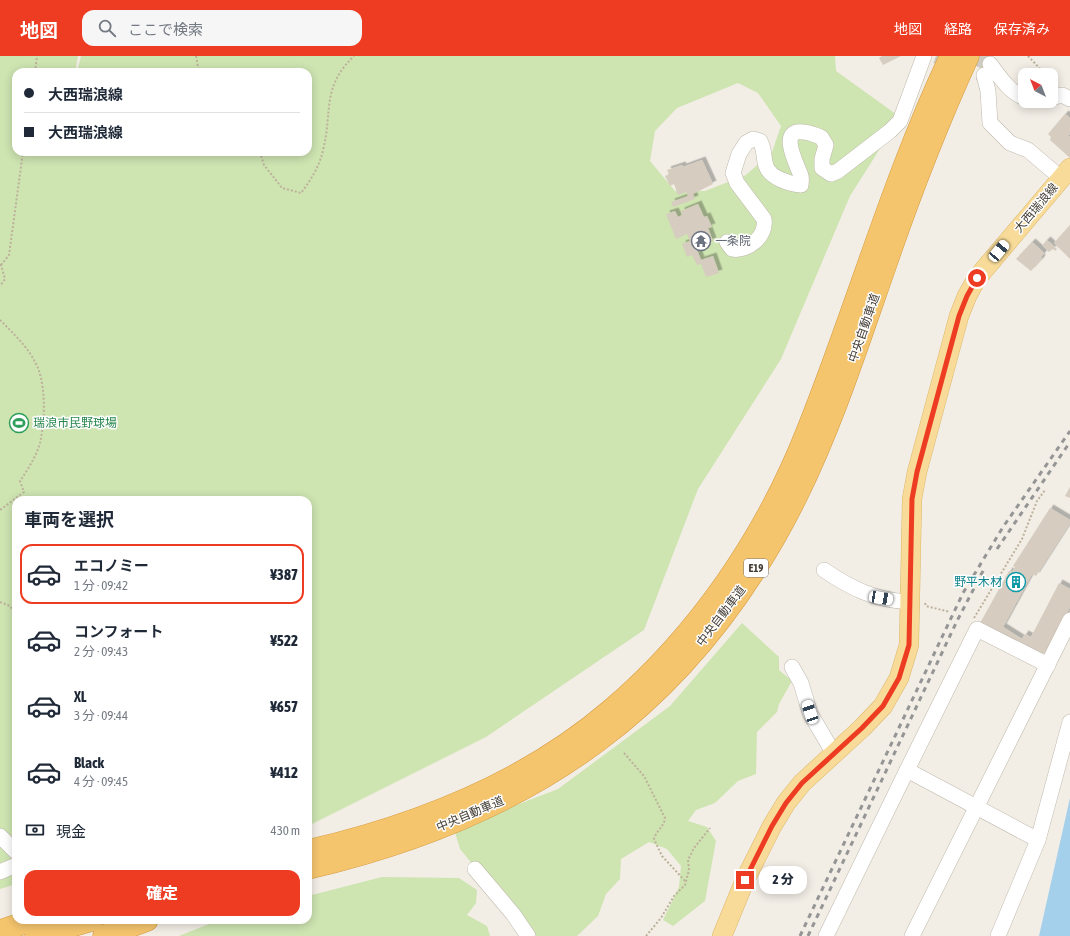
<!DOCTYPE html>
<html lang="ja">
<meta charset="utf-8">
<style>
:root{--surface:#fff;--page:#f6f6f7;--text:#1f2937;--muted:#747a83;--line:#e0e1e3;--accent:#ed3c22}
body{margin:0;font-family:"Asap Condensed","Noto Sans JP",sans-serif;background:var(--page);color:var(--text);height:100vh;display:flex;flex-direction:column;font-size:15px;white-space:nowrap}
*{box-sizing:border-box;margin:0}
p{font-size:13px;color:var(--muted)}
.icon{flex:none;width:22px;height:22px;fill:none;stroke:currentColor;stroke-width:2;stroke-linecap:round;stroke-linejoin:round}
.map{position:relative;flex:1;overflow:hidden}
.details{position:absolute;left:12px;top:440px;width:300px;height:428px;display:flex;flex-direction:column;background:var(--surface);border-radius:12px;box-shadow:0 2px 10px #0003}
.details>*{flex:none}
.banner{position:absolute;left:12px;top:12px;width:300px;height:88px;border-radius:12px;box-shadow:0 2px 10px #0003;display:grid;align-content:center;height:88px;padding:0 12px;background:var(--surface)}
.needle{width:26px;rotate:318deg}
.tools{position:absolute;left:1018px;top:12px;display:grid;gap:8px}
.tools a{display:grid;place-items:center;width:40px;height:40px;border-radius:8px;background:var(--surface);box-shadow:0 2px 10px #0003;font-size:20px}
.end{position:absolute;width:18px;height:18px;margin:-9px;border:5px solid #ed3c22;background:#fff;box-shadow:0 0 0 2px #fff}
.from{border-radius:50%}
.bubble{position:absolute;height:28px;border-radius:12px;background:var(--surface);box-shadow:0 2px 10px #0003;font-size:13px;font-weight:800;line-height:28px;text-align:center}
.car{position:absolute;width:12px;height:24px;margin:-12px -6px;border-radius:5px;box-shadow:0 0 3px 1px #0007;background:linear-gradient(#fff 24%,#345 0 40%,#fff 0 76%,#345 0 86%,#fff 0)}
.banner b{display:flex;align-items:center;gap:14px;height:38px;font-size:15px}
.banner b+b{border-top:1px solid var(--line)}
.banner i{width:10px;height:10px;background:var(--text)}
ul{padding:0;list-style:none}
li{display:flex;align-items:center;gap:12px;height:60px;margin:0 8px 6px;padding:0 4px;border:2px solid transparent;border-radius:12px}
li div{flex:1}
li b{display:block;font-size:15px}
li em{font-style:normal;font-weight:800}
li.active{border-color:var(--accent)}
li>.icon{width:36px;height:36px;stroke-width:1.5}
h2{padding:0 12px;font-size:18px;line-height:48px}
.pay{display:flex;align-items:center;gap:10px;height:44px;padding:0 12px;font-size:15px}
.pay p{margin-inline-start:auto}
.primary-button{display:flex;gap:8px;margin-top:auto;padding:8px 12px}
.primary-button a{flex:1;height:46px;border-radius:12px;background:var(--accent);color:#fff;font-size:16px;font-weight:800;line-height:46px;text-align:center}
header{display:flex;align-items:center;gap:24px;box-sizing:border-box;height:56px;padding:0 20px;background:var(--accent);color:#fff}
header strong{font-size:19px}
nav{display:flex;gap:22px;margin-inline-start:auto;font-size:14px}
.search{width:280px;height:36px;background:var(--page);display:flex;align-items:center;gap:10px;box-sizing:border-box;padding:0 14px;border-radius:12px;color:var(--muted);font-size:15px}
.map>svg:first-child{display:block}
.green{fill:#cee4b1;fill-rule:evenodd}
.water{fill:#a5d0eb}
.building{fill:#d6ccbf;filter:url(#shadow)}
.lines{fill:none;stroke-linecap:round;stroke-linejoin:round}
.minor-tunnel{stroke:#cfcbc3;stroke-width:15;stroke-dasharray:15 8;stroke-linecap:butt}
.minor-casing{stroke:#bfb8ac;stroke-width:16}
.major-casing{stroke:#dcb769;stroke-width:20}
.highway-casing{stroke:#d3993e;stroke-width:23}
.path{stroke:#bdb19b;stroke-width:2;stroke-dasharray:2 2;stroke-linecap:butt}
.minor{stroke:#fff;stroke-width:15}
.major{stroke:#f8db98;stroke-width:19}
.highway{stroke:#f5c56e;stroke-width:22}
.rail{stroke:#959595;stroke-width:3;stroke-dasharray:5 5;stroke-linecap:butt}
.route{stroke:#ed3c22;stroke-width:5}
.labels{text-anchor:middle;stroke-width:3;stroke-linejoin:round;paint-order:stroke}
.shield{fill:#fff;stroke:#7c7872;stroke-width:1}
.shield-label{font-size:11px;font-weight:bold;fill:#443e35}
.street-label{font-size:12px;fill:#443e35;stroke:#fff}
.worship-label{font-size:12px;fill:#5b616d;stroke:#fff;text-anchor:start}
.leisure-label{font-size:12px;fill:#27864d;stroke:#fff;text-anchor:start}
.culture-label{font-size:12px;fill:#0d838f;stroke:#fff;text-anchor:end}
</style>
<header>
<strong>地図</strong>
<div class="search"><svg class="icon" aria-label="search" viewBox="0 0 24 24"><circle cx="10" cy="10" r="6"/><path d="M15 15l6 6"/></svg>ここで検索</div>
<nav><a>地図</a><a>経路</a><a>保存済み</a></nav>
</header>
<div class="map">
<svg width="1070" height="880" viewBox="0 0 1070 880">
<defs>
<filter id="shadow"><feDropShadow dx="3.5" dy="-3.5" stdDeviation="0" flood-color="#0004"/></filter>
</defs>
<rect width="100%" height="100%" fill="#f2eee6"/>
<g class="green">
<path d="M 0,0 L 78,0 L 75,16 L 16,16 L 16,96 L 308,96 L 308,16 L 77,16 L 81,0 L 835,0 L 836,15 L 900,61 L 850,140 L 781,303 L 698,433 L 644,574 L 486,681 L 308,770 L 308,444 L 16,444 L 16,828 L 0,833 ZM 738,27 L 758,37 L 781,70 L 772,96 L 746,119 L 705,135 L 675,135 L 650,105 L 655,75 L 677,52 Z"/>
<path d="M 742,567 L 779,601 L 779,614 L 792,625 L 779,648 L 777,656 L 757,676 L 756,718 L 738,725 L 715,747 L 696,754 L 688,765 L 707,771 L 716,785 L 705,845 L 673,870 L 663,864 L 679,831 L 681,810 L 667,793 L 649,786 L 621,803 L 620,823 L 606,838 L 598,860 L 577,880 L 526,880 L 487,826 L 460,793 L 454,773 L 558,733 L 670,650 Z"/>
<path d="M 382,821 L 459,822 L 477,834 L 476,847 L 467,859 L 487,870 L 490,880 L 179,880 L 219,864 L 308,864 L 308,840 Z"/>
</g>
<path class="water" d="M 1070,742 L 1070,880 L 1039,880 Z"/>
<g class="building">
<path d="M 882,0 L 901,0 L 883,9 L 879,2 Z"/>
<path d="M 1065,58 L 1070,62 L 1070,78 L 1068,80 L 1070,81 L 1070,102 L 1050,84 L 1051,81 L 1048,78 Z"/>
<path d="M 702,104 L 713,128 L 693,138 L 695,143 L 673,151 L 671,146 L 688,140 L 686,136 L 678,139 L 674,128 L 670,130 L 665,120 L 669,118 L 667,114 L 682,109 L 683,111 Z"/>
<path d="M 698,148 L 704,161 L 707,160 L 712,171 L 708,172 L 713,185 L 696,191 L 701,204 L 713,200 L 719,217 L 706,221 L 701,208 L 697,209 L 692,199 L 687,201 L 682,188 L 690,185 L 687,178 L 676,183 L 666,158 L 675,155 L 678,161 L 682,159 L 681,155 Z"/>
<path d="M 1070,169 L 1070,203 L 1054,187 Z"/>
<path d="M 1047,184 L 1057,193 L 1055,195 L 1053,193 L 1049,196 L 1042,189 Z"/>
<path d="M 1032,186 L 1044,197 L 1041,201 L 1042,203 L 1031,215 L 1016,203 Z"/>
<path d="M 1070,431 L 1070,442 L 1065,440 Z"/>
<path d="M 1050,452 L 1070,464 L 1070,467 L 1036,520 L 1032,518 L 1003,571 L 1022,583 L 1025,578 L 1031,581 L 1059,527 L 1070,533 L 1070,551 L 1047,597 L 1038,598 L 979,569 L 1009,515 L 1012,516 L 1015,511 L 1013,510 Z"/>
</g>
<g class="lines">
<g class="minor-tunnel">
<path d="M 936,0 L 984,19"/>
<path d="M 972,0 L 990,8"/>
</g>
<defs>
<g id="minor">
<path d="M 990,8 C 1000,21 1009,36 1025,42"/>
<path d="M 984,19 L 988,35 L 990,67 L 1010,87 L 1028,94 L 1061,122"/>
<path d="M 1051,42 L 1062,39 L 1070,43"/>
<path d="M 727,186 L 732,193 C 748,196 767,180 764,163 L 737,127 L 733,117 L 739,98 L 746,87 L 753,83 L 760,85 C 765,94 763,101 766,110 C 770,122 790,128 801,129 C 801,126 802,123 801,120 C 798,110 777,73 803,76 C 809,76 815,79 821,81 L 826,89 L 822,103 L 822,112 L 831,118 L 838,115 L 890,75 L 900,65 L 924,0"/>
<path d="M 824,514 C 852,533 875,544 909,546"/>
<path d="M 792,611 L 801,627 L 810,657 L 834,698"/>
<path d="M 907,714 L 977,573 L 1048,609"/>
<path d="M 0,780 L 16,796"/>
<path d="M 475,813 L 513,858 L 528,880"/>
<path d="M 0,816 L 16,809"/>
<path d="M 826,880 L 907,714 L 1038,784"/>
<path d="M 912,880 L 1070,564"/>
<path d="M 998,880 L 1038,784 L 1070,666"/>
</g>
<path id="major" d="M 722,880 L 745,824 L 772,770 L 786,747 L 802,727 L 862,672 L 883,650 L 899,622 L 909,589 L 912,443 L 917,416 L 959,260 L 967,240 L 977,222 L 1070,112"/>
<g id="highway">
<path d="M 308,795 C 416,770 526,727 611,654 C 698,580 765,482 807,376 C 857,252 893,122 951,0"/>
<path d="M 308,812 C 532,760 692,650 796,441 C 832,368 857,290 884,213 C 909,140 936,70 968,0"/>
<path d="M 0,875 L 33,864"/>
<path d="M 36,880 L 92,864"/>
<path d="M 104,880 L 147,864"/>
</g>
</defs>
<use href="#minor" class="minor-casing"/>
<use href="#major" class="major-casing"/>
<use href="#highway" class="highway-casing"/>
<g class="path">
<path d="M 196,0 L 199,16"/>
<path d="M 1028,0 L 1046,19"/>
<path d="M 35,16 L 37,0"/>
<path d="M 1051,24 L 1054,28"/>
<path d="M 260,96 L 264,109 L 282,132 L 301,137 C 311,124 320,109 323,94 C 333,54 321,32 354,0"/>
<path d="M 0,209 L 1,209 L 5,223 L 0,230"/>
<path d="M 1,209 L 9,199 L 23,96"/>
<path d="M 0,264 C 14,278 30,293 38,312 C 46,334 45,365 40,387 C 36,401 28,413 20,425 L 24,436 L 0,454"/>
<path d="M 0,546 L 10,550 L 16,558"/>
<path d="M 925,547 L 926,550 L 950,556"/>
<path d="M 974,562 L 1022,483 L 1037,445 L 1045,434"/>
<path d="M 624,697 L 644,720 L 665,762 C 664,771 656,775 654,783 L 662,800 L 686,826"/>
<path d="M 646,880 L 661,862 L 674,840 L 685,829 L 689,814 L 688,804 L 694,792 L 710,772"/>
</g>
<use href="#minor" class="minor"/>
<use href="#major" class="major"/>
<use href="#highway" class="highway"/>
<g class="rail">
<path d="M 997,493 L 1070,386"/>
<path d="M 800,880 L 963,537 L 1003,471 L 1070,375"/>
<path d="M 808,880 L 957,565 L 984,513"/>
</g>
</g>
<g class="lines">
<path class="route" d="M 745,824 L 772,770 L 786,747 L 802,727 L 862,672 L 883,650 L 899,622 L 909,589 L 912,443 L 917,416 L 959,260 L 967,240 L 977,222"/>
</g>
<defs>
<symbol id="temple-ring" viewBox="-11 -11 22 22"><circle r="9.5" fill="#fff" stroke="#6b7280" stroke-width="1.5"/><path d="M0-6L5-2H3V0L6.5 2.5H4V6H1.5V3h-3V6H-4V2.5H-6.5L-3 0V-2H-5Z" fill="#6b7280"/></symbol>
<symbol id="stadium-ring" viewBox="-11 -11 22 22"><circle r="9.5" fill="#fff" stroke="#2e9e5b" stroke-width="1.5"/><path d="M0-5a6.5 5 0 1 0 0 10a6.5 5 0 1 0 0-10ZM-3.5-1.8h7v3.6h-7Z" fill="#2e9e5b"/></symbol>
<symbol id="building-ring" viewBox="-11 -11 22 22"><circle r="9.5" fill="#fff" stroke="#0f9aa8" stroke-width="1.5"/><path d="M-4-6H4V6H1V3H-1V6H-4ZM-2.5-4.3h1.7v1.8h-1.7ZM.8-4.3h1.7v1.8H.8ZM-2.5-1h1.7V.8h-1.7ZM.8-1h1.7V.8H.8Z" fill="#0f9aa8"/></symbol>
</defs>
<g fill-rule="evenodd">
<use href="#temple-ring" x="690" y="174" width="22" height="22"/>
<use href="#stadium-ring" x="8" y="356" width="22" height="22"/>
<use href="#building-ring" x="1005" y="515" width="22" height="22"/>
</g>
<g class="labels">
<rect class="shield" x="744" y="503" width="24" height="18" rx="3"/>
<g class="shield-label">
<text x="756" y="516">E19</text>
</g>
<g class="street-label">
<text transform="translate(1036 152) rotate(-50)" y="4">大西瑞浪線</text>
<text transform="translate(864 272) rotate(-71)" y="4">中央自動車道</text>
<text transform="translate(721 560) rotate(-53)" y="4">中央自動車道</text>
<text transform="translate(470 758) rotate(-23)" y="4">中央自動車道</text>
</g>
<g class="worship-label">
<text x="715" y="189">一条院</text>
</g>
<g class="leisure-label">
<text x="33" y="371">瑞浪市民野球場</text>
</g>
<g class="culture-label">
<text x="1002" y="530">野平木材</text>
</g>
</g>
</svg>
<div class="tools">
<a><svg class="needle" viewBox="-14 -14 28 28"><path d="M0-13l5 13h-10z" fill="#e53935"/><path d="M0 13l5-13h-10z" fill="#747a83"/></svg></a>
</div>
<i class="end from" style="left:977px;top:222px"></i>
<i class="end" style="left:745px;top:824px"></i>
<div class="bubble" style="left:759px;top:810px;width:48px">2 分</div>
<i class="car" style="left:999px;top:195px;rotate:40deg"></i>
<i class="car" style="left:881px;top:542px;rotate:100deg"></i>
<i class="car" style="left:810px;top:656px;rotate:341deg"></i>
<div class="banner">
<b><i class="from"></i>大西瑞浪線</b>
<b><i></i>大西瑞浪線</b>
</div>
<section class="details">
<h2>車両を選択</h2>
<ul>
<li class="active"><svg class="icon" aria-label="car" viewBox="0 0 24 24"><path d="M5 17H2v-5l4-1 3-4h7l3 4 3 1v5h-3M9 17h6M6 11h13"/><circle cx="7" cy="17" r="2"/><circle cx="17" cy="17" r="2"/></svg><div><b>エコノミー</b><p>1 分 · 09:42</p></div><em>¥387</em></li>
<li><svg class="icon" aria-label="car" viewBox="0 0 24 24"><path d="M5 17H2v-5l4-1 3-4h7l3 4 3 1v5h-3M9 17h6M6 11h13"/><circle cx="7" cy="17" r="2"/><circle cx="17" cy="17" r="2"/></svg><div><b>コンフォート</b><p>2 分 · 09:43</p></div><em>¥522</em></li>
<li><svg class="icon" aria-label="car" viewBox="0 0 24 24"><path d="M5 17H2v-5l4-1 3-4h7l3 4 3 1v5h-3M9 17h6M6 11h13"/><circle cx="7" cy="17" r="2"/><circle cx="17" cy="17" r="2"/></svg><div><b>XL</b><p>3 分 · 09:44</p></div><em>¥657</em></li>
<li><svg class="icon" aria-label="car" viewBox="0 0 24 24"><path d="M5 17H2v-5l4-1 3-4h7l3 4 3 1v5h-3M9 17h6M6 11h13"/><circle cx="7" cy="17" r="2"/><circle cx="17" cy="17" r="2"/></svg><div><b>Black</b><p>4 分 · 09:45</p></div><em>¥412</em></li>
</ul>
<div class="pay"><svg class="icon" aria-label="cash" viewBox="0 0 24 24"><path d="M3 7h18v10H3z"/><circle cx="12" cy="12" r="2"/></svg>現金<p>430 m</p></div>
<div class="primary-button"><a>確定</a></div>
</section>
</div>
